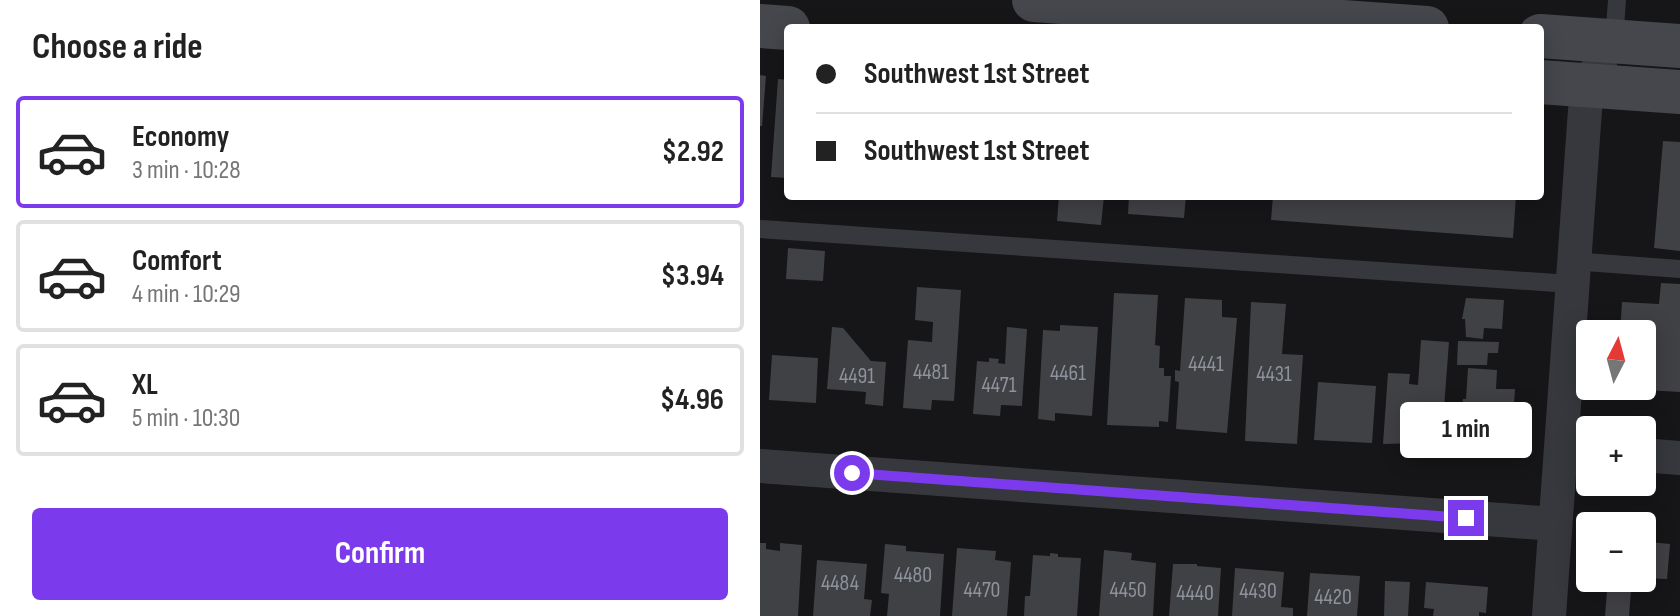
<!DOCTYPE html>
<meta charset="utf-8">
<style>
:root{--surface:#fff;--page:#f6f6f6;--text:#222;--muted:#767676;--line:#e0e0e0;--accent:#7c3aed}
body{margin:0;font-family:"Sofia Sans Condensed",sans-serif;background:var(--page);color:var(--text);height:100vh;display:flex;flex-direction:column;font-size:30px;white-space:nowrap}
*{box-sizing:border-box;margin:0}
p{font-size:26px;color:var(--muted)}
.icon{flex:none;width:44px;height:44px;fill:none;stroke:currentColor;stroke-width:2;stroke-linecap:round;stroke-linejoin:round}
.map{position:relative;flex:1;overflow:hidden}
.drawer{display:flex;flex-direction:column;background:var(--surface);width:760px}
.drawer>*{flex:none}
.hud{position:absolute;left:24px;top:24px;width:760px;height:176px;border-radius:8px;box-shadow:0 4px 20px #0003;display:grid;align-content:center;height:176px;padding:0 32px;background:var(--surface)}
.needle{width:52px;rotate:6deg}
.buttons{position:absolute;left:816px;top:320px;display:grid;gap:16px}
.buttons a{display:grid;place-items:center;width:80px;height:80px;border-radius:8px;background:var(--surface);box-shadow:0 4px 20px #0003;font-size:40px}
.end{position:absolute;width:36px;height:36px;margin:-18px;border:10px solid #7c3aed;background:#fff;box-shadow:0 0 0 4px #fff}
.from{border-radius:50%}
.bubble{position:absolute;height:56px;border-radius:8px;background:var(--surface);box-shadow:0 4px 20px #0003;font-size:26px;font-weight:700;line-height:56px;text-align:center}
.hud b{display:flex;align-items:center;gap:28px;height:76px;font-size:30px}
.hud b+b{border-top:2px solid var(--line)}
.hud i{width:20px;height:20px;background:var(--text)}
ul{padding:0;list-style:none}
li{display:flex;align-items:center;gap:24px;height:112px;margin:0 16px 12px;padding:0 16px;border:4px solid var(--line);border-radius:8px}
li div{flex:1}
li b{display:block;font-size:30px}
li em{font-style:normal;font-weight:700}
li.on{border-color:var(--accent)}
li>.icon{width:72px;height:72px;stroke-width:1.5}
h2{padding:0 32px;font-size:36px;line-height:96px}
.primary-button{display:flex;gap:16px;margin-top:auto;padding:16px 32px}
.primary-button a{flex:1;height:92px;border-radius:8px;background:var(--accent);color:#fff;font-size:32px;font-weight:700;line-height:92px;text-align:center}
main{display:flex;flex:1;min-height:0}
.map>svg:first-child{display:block}
.building{fill:#404145}
.lines{fill:none;stroke-linecap:round;stroke-linejoin:round}
.service{stroke:#37383d;stroke-width:18}
.minor{stroke:#37383d;stroke-width:34}
.secondary{stroke:#45474d;stroke-width:44}
.route{stroke:#7c3aed;stroke-width:10}
.labels{text-anchor:middle;stroke-width:7;stroke-linejoin:round;paint-order:stroke}
.number-label{font-size:22px;fill:#8e929b}
</style>
<main>
<section class="drawer">
<h2>Choose a ride</h2>
<ul>
<li class="on"><svg class="icon" aria-label="car" viewBox="0 0 24 24"><path d="M5 17H2v-5l4-1 3-4h7l3 4 3 1v5h-3M9 17h6M6 11h13"/><circle cx="7" cy="17" r="2"/><circle cx="17" cy="17" r="2"/></svg><div><b>Economy</b><p>3 min · 10:28</p></div><em>$2.92</em></li>
<li><svg class="icon" aria-label="car" viewBox="0 0 24 24"><path d="M5 17H2v-5l4-1 3-4h7l3 4 3 1v5h-3M9 17h6M6 11h13"/><circle cx="7" cy="17" r="2"/><circle cx="17" cy="17" r="2"/></svg><div><b>Comfort</b><p>4 min · 10:29</p></div><em>$3.94</em></li>
<li><svg class="icon" aria-label="car" viewBox="0 0 24 24"><path d="M5 17H2v-5l4-1 3-4h7l3 4 3 1v5h-3M9 17h6M6 11h13"/><circle cx="7" cy="17" r="2"/><circle cx="17" cy="17" r="2"/></svg><div><b>XL</b><p>5 min · 10:30</p></div><em>$4.96</em></li>
</ul>
<div class="primary-button"><a>Confirm</a></div>
</section>
<div class="map">
<svg width="920" height="616" viewBox="0 0 920 616">
<rect width="100%" height="100%" fill="#161618"/>
<g class="building">
<path d="M 0,75 L 6,76 L 2,126 L 0,126 Z"/>
<path d="M 18,79 L 28,80 L 28,178 L 11,177 Z"/>
<path d="M 903,141 L 920,142 L 920,251 L 894,248 Z"/>
<path d="M 299,196 L 344,196 L 341,225 L 297,221 Z"/>
<path d="M 369,196 L 426,196 L 424,218 L 368,214 Z"/>
<path d="M 513,196 L 756,196 L 753,238 L 511,220 Z"/>
<path d="M 28,248 L 65,251 L 63,281 L 26,279 Z"/>
<path d="M 901,283 L 920,284 L 920,392 L 886,390 L 885,398 L 869,397 L 870,386 L 882,386 L 882,334 L 860,334 L 862,302 L 899,304 Z"/>
<path d="M 157,287 L 201,290 L 194,401 L 172,400 L 171,410 L 143,408 L 148,340 L 172,342 L 173,322 L 155,320 Z"/>
<path d="M 354,293 L 398,295 L 395,345 L 400,346 L 399,368 L 404,368 L 404,376 L 411,376 L 408,422 L 399,421 L 399,427 L 347,425 Z"/>
<path d="M 425,298 L 462,300 L 462,317 L 477,318 L 467,433 L 416,429 L 419,382 L 415,381 L 415,370 L 420,371 Z"/>
<path d="M 706,298 L 744,300 L 742,329 L 724,328 L 723,339 L 706,337 L 705,319 L 702,319 Z"/>
<path d="M 491,302 L 526,304 L 522,354 L 543,355 L 537,444 L 485,441 Z"/>
<path d="M 300,325 L 338,327 L 332,416 L 295,413 L 295,421 L 278,419 L 283,330 L 300,331 Z"/>
<path d="M 72,327 L 83,328 L 111,361 L 126,362 L 123,406 L 105,404 L 106,392 L 67,389 Z"/>
<path d="M 247,327 L 267,329 L 262,406 L 241,405 L 240,416 L 213,414 L 217,361 L 229,362 L 229,358 L 239,359 L 238,363 L 245,364 Z"/>
<path d="M 661,340 L 689,342 L 681,448 L 657,446 L 657,443 L 623,444 L 628,373 L 650,374 L 649,384 L 658,385 Z"/>
<path d="M 698,341 L 739,342 L 738,353 L 728,353 L 727,365 L 697,365 Z"/>
<path d="M 12,355 L 58,358 L 56,403 L 9,400 Z"/>
<path d="M 708,368 L 737,370 L 736,389 L 755,389 L 751,452 L 702,448 L 705,405 L 702,405 L 703,399 L 706,399 Z"/>
<path d="M 558,382 L 616,386 L 612,443 L 554,440 Z"/>
<path d="M 882,530 L 889,531 L 888,542 L 910,544 L 907,579 L 882,578 Z"/>
<path d="M 0,543 L 6,543 L 6,549 L 20,551 L 20,543 L 42,545 L 38,616 L 0,616 Z"/>
<path d="M 125,544 L 146,546 L 146,551 L 184,554 L 180,616 L 127,616 L 129,594 L 121,593 Z"/>
<path d="M 197,548 L 236,551 L 235,560 L 251,562 L 247,616 L 192,616 Z"/>
<path d="M 344,550 L 372,553 L 371,560 L 396,563 L 393,616 L 339,616 Z"/>
<path d="M 290,553 L 298,554 L 298,557 L 321,558 L 317,616 L 264,616 L 265,596 L 270,596 L 273,555 L 290,556 Z"/>
<path d="M 57,560 L 107,564 L 104,599 L 112,600 L 110,616 L 53,616 Z"/>
<path d="M 413,564 L 437,564 L 437,566 L 461,568 L 458,616 L 409,616 Z"/>
<path d="M 475,568 L 524,572 L 521,607 L 533,608 L 533,616 L 472,616 Z"/>
<path d="M 550,573 L 600,576 L 597,616 L 547,616 Z"/>
<path d="M 848,578 L 872,578 L 869,616 L 845,616 Z"/>
<path d="M 625,581 L 650,582 L 648,616 L 624,616 Z"/>
<path d="M 666,582 L 728,587 L 726,613 L 719,612 L 719,616 L 673,616 L 674,609 L 664,608 Z"/>
</g>
<g class="lines">
<g class="service">
<path d="M 854,41 L 857,0"/>
<path d="M 0,229 L 811,284"/>
<path d="M 812,261 L 920,269"/>
</g>
<g class="minor">
<path d="M 882,455 L 920,458"/>
<path d="M 0,466 L 795,524"/>
<path d="M 789,616 L 824,124 L 827,85 L 840,65"/>
</g>
<g class="secondary">
<path d="M 274,0 L 667,28"/>
<path d="M 0,26 L 28,28"/>
<path d="M 780,36 L 920,46"/>
<path d="M 780,82 L 920,92"/>
</g>
</g>
<g class="lines">
<path class="route" d="M 92,473 L 706,518"/>
</g>
<g class="labels">
<g class="number-label">
<text x="446" y="371">4441</text>
<text x="171" y="379">4481</text>
<text x="308" y="380">4461</text>
<text x="514" y="381">4431</text>
<text x="97" y="383">4491</text>
<text x="239" y="392">4471</text>
<text x="153" y="582">4480</text>
<text x="80" y="590">4484</text>
<text x="222" y="597">4470</text>
<text x="368" y="597">4450</text>
<text x="498" y="598">4430</text>
<text x="435" y="600">4440</text>
<text x="573" y="604">4420</text>
</g>
</g>
</svg>
<div class="buttons">
<a><svg class="needle" viewBox="-14 -14 28 28"><path d="M0-13l5 13h-10z" fill="#e53935"/><path d="M0 13l5-13h-10z" fill="#767676"/></svg></a>
<a>+</a>
<a>−</a>
</div>
<i class="end from" style="left:92px;top:473px"></i>
<i class="end" style="left:706px;top:518px"></i>
<div class="bubble" style="left:640px;top:402px;width:132px">1 min</div>
<div class="hud">
<b><i class="from"></i>Southwest 1st Street</b>
<b><i></i>Southwest 1st Street</b>
</div>
</div>
</main>
